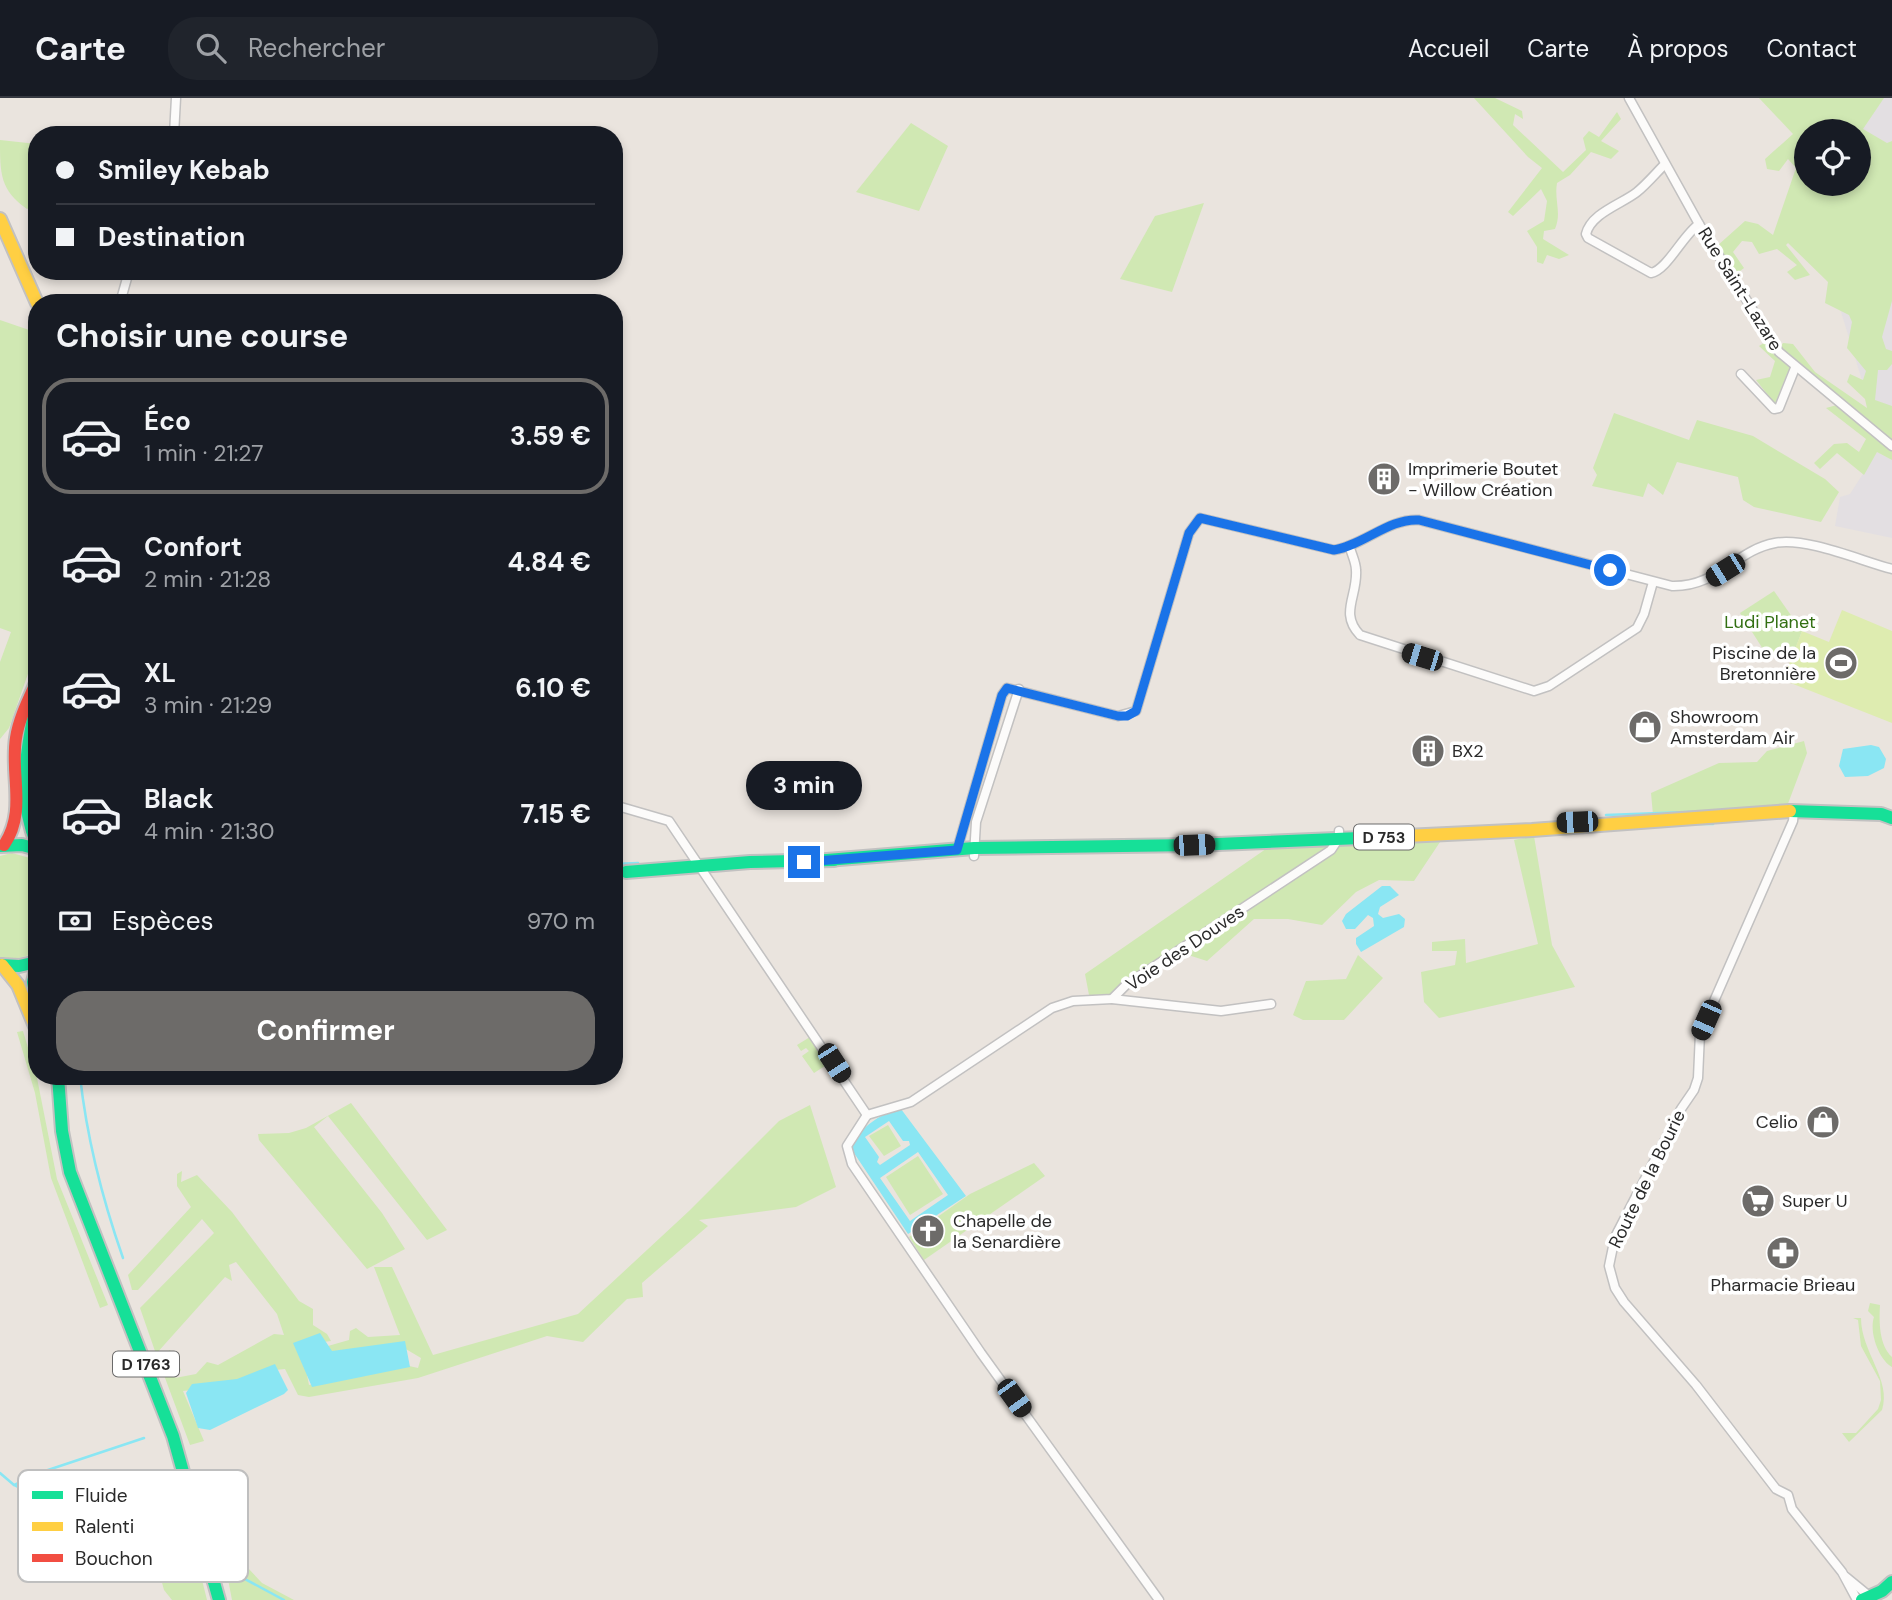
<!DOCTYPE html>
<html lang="fr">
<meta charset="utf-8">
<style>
:root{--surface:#171b24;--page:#20242c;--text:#f1f3f6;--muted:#9ea1a6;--line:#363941;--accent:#6d6b69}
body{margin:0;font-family:"DM Sans",sans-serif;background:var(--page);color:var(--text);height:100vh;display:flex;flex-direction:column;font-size:26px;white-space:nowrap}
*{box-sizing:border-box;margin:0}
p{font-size:23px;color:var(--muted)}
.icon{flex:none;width:38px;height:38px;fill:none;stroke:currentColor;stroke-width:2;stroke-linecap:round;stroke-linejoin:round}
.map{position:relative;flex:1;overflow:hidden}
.drawer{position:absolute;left:28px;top:196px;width:595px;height:791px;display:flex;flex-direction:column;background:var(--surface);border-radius:28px;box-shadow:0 4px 10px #0003}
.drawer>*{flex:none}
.hud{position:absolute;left:28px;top:28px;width:595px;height:154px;border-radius:28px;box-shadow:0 4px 10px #0003;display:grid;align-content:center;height:154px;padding:0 28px;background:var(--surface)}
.tools{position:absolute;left:1794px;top:21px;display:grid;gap:14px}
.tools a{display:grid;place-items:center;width:77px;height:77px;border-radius:50%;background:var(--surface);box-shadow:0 4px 10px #0003;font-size:35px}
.end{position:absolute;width:32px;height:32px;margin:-16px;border:9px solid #1a73e8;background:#fff;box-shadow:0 0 0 4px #fff}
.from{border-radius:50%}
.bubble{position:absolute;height:49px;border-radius:24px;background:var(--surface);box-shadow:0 4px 10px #0003;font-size:23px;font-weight:700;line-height:49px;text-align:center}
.car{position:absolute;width:21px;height:42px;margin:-21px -10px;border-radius:9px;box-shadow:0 0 5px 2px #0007;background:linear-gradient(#222 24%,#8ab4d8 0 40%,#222 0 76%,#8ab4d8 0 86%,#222 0)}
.hud b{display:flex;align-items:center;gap:24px;height:66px;font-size:26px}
.hud b+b{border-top:2px solid var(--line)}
.hud i{width:18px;height:18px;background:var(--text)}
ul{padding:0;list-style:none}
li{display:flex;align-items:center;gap:21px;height:116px;margin:0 14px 10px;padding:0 14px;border:4px solid transparent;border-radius:28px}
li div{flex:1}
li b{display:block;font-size:26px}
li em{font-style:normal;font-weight:700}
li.current{border-color:var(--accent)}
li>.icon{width:63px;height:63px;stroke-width:1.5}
h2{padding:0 28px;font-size:32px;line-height:84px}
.pay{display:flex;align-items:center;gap:18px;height:77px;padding:0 28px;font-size:26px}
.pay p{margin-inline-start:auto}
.button{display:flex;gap:14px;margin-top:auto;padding:14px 28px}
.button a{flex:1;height:80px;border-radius:28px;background:var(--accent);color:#fff;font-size:28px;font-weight:700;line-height:80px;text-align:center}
header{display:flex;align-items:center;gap:42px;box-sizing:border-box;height:98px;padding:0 35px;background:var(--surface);border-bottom:2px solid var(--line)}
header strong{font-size:33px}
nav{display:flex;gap:38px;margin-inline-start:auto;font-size:24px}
.search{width:490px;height:63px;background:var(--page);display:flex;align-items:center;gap:18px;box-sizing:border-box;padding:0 24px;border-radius:28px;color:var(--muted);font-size:26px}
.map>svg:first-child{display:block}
.industrial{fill:#e3dfe2}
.green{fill:#d0e8b3;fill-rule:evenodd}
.pitch{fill:#deecb0}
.water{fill:#8ae6f3;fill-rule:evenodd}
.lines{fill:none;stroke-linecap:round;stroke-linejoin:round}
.stream{stroke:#8ae6f3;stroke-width:2.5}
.street-casing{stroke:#c2c1c1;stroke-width:11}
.fast-casing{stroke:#c2c1c1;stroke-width:16}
.slow-casing{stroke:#c2c1c1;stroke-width:16}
.jam-casing{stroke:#c2c1c1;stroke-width:16}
.street{stroke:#fcfbfa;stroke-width:8}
.fast{stroke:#16e098;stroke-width:12}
.slow{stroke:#ffcf43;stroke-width:12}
.jam{stroke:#f24e42;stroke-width:12}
.route{stroke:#1a73e8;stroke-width:9}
.labels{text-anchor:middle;stroke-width:7;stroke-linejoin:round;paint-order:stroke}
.shield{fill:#fff;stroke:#6a6a6a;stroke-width:2}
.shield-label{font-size:16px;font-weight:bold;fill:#2a2a2a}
.street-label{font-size:18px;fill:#2a2a2a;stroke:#fff}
.poi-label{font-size:18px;fill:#2a2a2a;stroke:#fff;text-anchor:start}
.park-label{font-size:18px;fill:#326f12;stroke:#fff}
.key{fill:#fff;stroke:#bfbfbf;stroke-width:2}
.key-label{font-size:19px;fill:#2a2a2a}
</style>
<header>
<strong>Carte</strong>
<div class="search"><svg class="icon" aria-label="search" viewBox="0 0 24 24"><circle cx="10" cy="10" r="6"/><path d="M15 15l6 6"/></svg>Rechercher</div>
<nav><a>Accueil</a><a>Carte</a><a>À propos</a><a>Contact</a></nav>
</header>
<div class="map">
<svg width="1892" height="1502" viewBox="0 0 1892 1502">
<rect width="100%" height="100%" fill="#eae4de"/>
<g class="industrial">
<path d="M 1884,0 L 1892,0 L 1892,43 L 1887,45 L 1862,31 Z"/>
<path d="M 1892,157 L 1892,347 L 1879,338 L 1834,191 Z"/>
<path d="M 1877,354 L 1892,362 L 1892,440 L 1835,428 L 1840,399 L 1850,396 Z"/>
</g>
<g class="green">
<path d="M 1474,0 L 1495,0 L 1522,13 L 1523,21 L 1515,16 L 1513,27 L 1563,74 L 1586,52 L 1583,40 L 1589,33 L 1599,39 L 1617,14 L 1621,21 L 1601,43 L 1619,53 L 1611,61 L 1591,54 L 1570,77 L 1557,85 C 1554,102 1562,115 1555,131 L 1544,133 L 1543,141 L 1569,157 L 1559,161 L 1547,157 L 1543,166 L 1537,164 L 1537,149 L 1527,133 L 1544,123 L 1547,103 L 1541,91 L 1513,118 L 1508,114 L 1542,70 L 1528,59 Z"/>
<path d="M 1759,0 L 1884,0 L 1863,31 L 1887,45 L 1892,43 L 1892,203 L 1882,239 L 1886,251 L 1892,253 L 1892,266 L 1887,272 L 1878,272 L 1875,302 L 1892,308 L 1892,362 L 1877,354 L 1864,377 L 1837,355 L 1820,371 L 1814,365 L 1834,346 L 1847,345 L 1859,354 L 1866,341 L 1826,310 L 1844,305 L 1796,266 L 1788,274 L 1775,306 L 1756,282 L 1770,279 L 1775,263 L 1759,248 L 1767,243 L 1774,257 L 1783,245 L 1793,246 L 1815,274 L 1867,310 L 1865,301 L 1847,284 L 1850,276 L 1863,282 L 1866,273 L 1847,250 L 1852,224 L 1849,217 L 1825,205 L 1828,184 L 1788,145 L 1786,147 L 1810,177 L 1795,182 L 1787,174 L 1797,167 L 1777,151 L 1759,156 L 1752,144 L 1742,143 L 1733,154 L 1744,170 L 1736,176 L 1717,148 L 1745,123 L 1758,126 L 1773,137 L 1796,70 L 1788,61 L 1779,73 L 1767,71 L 1765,61 L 1793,36 ZM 1806,33 L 1858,33 L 1858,86 L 1806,86 Z"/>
<path d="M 911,25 L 948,48 L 919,113 L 856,94 Z"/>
<path d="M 0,42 L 37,46 L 37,105 L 27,111 C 0,92 0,76 0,42 Z"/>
<path d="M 1204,105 L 1172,194 L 1120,181 L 1155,118 Z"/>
<path d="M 0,222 L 32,233 L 37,249 L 37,550 L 9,630 L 0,641 L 0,564 L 11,534 L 0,530 Z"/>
<path d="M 1614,315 L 1689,342 L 1697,322 L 1753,338 L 1825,381 L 1839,394 L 1821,424 L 1754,409 L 1743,402 L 1738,379 L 1677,364 L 1663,397 L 1648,385 L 1643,399 L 1592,388 L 1597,377 L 1593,370 Z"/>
<path d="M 1774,493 L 1802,533 L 1796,549 L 1768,559 L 1740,515 Z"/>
<path d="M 1804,643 L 1807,655 L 1786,711 L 1653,717 L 1651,695 L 1719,665 L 1757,664 L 1767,653 Z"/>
<path d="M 1444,738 L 1414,783 L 1379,782 L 1356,794 L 1322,827 L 1288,821 L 1254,821 L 1207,863 L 1185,856 L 1112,897 L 1089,897 L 1085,876 L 1273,746 Z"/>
<path d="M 1534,738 L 1552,847 L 1575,889 L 1439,920 L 1424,904 L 1421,874 L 1455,867 L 1457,853 L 1432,853 L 1432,844 L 1465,841 L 1466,865 L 1538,846 L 1514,742 Z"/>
<path d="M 12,755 L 37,762 L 37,855 L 15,861 L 0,859 L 0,758 Z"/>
<path d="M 1358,857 L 1383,880 L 1344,922 L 1303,922 L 1293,917 L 1306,883 L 1346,881 Z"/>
<path d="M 23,933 L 37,980 L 57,1081 L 108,1207 L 100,1210 L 51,1080 L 35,995 L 17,934 Z"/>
<path d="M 810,939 L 828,966 L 814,975 L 802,958 L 809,953 L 806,950 L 801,953 L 797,947 Z"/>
<path d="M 351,1005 L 447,1132 L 427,1142 L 328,1018 L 314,1029 L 382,1115 L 405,1151 L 367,1171 L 259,1042 L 258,1036 L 289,1035 L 306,1030 Z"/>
<path d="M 810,1007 L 836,1089 L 796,1109 L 699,1122 L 708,1128 L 642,1185 L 643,1199 L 627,1201 L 583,1244 L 547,1238 L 418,1280 L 309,1299 L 298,1297 L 285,1271 L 265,1273 L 230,1287 L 183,1293 L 204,1343 L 190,1347 L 158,1261 L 170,1252 L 181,1272 L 175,1280 L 196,1276 L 207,1264 L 218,1267 L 274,1236 L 284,1237 L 277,1216 L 236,1164 L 229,1167 L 232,1183 L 225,1179 L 156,1256 L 140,1210 L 214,1135 L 202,1121 L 138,1192 L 132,1192 L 128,1177 L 191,1109 L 177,1088 L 177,1076 L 182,1073 L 181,1084 L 197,1077 L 232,1114 L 299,1203 L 313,1211 L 313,1227 L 327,1236 L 331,1243 L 301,1247 L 309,1287 L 396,1265 L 418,1270 L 421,1260 L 399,1247 L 329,1257 L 328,1248 L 349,1242 L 350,1233 L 356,1230 L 368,1239 L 400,1237 L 374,1169 L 392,1169 L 433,1257 L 578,1216 L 689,1113 L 779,1023 Z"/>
<path d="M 888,1027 L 901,1048 L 884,1058 L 869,1038 Z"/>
<path d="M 918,1058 L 943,1096 L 910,1117 L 886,1079 Z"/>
<path d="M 1034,1065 L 1045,1078 L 924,1162 L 909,1139 L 970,1096 Z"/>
<path d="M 1870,1205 L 1880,1207 C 1879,1224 1879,1247 1892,1259 L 1892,1269 C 1878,1261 1869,1233 1874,1219 L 1868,1213 Z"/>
<path d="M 1853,1220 L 1861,1220 C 1861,1254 1892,1282 1882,1312 L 1849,1344 L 1842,1335 L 1856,1335 L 1878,1311 L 1881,1302 L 1880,1283 L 1861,1248 L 1858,1222 Z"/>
<path d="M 170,1444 L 195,1454 L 207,1502 L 172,1502 L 164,1492 L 153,1451 Z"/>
<path d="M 231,1452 L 262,1485 L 294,1502 L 232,1502 L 223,1455 Z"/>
</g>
<path class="pitch" d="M 1842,512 L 1892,533 L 1892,625 L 1783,582 L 1802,533 L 1829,544 Z"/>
<g class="water">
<path d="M 1871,647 L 1879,649 L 1886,661 L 1884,670 L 1868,678 L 1845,679 L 1839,668 L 1843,651 Z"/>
<path d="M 1382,788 L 1390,788 L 1399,797 L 1380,809 L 1378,816 L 1383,820 L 1399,816 L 1405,821 L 1404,829 L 1361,854 L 1356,846 L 1356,840 L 1374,828 L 1373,820 L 1368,817 L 1355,831 L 1346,831 L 1342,823 L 1346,816 Z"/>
<path d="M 901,1011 L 966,1098 L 908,1136 L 850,1049 C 863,1028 877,1017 901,1011 ZM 889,1023 L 903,1043 L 909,1043 L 910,1047 L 880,1067 L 877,1064 L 879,1059 L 865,1039 ZM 918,1054 L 948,1097 L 910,1123 L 880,1080 Z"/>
<path d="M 320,1235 L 332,1253 L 405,1243 L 410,1269 L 312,1289 L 293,1245 Z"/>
<path d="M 275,1266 L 288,1292 L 284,1296 L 210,1332 L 198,1330 L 186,1295 L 192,1286 L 237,1281 Z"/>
</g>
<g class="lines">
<g class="stream">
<path d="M 1606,717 L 1713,713"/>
<path d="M 1691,726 L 1713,726"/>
<path d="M 614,766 L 638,765"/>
<path d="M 614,779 L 624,779"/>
<path d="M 80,978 C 87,1042 102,1100 123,1160"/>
<path d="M 0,1375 L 14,1387 L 36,1376 L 144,1340"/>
<path d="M 14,1387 L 95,1429 L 192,1468"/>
<path d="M 230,1473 L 284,1502"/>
</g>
<defs>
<g id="street">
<path d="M 1629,0 L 1699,126 L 1779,254 L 1892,348"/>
<path d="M 174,37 L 176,0"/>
<path d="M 1665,66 C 1656,75 1647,86 1637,94 C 1622,106 1591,115 1586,136 L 1588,140 L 1651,175 C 1667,172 1683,137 1699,126"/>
<path d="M 120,205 L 129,173"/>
<path d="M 1741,276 L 1774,311 L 1779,310 L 1795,270"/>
<path d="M 1350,450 C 1352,457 1356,465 1356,472 C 1358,498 1339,515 1360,537 L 1534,593 L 1549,588 L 1637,530 L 1644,516 L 1653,484"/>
<path d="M 614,707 L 669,723 L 867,1017"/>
<path d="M 1794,713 L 1793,723 L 1700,935 L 1698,980 L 1694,992 L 1681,1011 L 1615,1139 L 1609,1168 L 1615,1190 L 1624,1204 L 1696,1287 L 1776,1391 L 1788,1397 L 1792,1411 L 1842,1474 L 1857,1502"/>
<path d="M 957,752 L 1002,597 L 1007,590 L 1118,618 L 1136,613 L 1189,435 L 1200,420 L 1334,452 C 1364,447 1389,420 1419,422 L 1672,488 C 1718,489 1736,452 1775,445 C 1807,439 1861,463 1892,471"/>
<path d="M 974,758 L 976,724 L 1019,591"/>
<path d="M 1112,901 L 1221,913 L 1271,906"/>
<path d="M 867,1017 L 847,1048 L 852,1066 L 981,1255 L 1159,1502"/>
<path d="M 867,1017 L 911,1004 L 1052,910 L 1073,903 L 1112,901 L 1126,887 L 1331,752 L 1339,740 L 1339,733"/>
<path d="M 1846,1479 L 1868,1497"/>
</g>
<g id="fast">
<path d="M 37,602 C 26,651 17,700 37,747"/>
<path d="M 1790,713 L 1881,716 L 1892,720"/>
<path d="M 0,748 L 22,747 L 37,751"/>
<path d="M 827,762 L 974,750 L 1194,747 L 1384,739"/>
<path d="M 626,774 L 750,764 L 834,762"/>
<path d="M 0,867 L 19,868 L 37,864"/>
<path d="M 37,867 L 33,884 L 37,904"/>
<path d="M 58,978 L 62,1033 L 70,1074 L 173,1338 L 219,1502"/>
<path d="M 1862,1502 L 1882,1493 L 1892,1484"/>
</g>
<g id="slow">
<path d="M 0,121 L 37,205"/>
<path d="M 1384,739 L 1532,732 L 1790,713"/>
<path d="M 2,867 L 18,887 L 37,933"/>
</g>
<path id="jam" d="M 4,747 C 27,713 10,677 16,640 C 19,620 29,601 37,583"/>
</defs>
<use href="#street" class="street-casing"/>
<use href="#fast" class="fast-casing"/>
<use href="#slow" class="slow-casing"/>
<use href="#jam" class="jam-casing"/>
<use href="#street" class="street"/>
<use href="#fast" class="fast"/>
<use href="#slow" class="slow"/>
<use href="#jam" class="jam"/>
</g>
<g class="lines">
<path class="route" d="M 804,764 L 957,752 L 1002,597 L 1007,590 L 1118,618 L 1127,618 L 1136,613 L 1189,435 L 1200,420 L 1334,452 C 1364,447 1389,420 1419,422 L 1610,472"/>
</g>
<defs>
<symbol id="building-disc" viewBox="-11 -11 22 22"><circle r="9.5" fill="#6d6b69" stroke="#fff"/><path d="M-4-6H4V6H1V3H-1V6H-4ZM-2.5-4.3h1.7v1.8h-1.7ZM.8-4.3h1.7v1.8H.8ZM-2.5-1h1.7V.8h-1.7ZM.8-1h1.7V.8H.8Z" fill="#fff"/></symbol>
<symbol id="stadium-disc" viewBox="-11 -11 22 22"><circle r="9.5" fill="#6d6b69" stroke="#fff"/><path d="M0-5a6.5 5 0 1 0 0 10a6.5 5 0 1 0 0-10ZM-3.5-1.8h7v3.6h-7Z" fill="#fff"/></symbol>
<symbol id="shop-disc" viewBox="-11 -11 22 22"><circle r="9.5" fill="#6d6b69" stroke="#fff"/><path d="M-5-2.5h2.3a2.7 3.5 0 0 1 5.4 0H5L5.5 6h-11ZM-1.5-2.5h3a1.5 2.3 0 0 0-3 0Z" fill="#fff"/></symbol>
<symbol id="supermarket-disc" viewBox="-11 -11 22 22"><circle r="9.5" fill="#6d6b69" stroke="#fff"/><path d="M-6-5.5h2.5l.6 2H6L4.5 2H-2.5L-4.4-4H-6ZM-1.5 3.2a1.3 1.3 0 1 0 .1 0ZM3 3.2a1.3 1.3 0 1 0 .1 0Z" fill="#fff"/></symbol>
<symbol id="church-disc" viewBox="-11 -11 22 22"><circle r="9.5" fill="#6d6b69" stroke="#fff"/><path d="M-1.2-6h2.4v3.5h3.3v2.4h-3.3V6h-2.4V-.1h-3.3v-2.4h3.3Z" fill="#fff"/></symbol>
<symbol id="pharmacy-disc" viewBox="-11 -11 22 22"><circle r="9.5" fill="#6d6b69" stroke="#fff"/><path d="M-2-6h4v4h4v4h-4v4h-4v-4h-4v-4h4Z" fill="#fff"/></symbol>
</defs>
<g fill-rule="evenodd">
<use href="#building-disc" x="1365" y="362" width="38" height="38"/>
<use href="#stadium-disc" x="1822" y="546" width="38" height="38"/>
<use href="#shop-disc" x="1626" y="610" width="38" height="38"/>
<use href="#building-disc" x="1409" y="634" width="38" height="38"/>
<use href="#shop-disc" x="1804" y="1005" width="38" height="38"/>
<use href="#supermarket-disc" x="1739" y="1084" width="38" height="38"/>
<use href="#church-disc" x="909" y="1114" width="38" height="38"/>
<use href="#pharmacy-disc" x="1764" y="1136" width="38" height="38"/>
</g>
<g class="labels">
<g class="shield">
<rect x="1354" y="726.5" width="60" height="25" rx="5"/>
<rect x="113" y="1253.5" width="66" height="25" rx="5"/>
</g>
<g class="shield-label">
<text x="1384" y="745">D 753</text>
<text x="146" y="1272">D 1763</text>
</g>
<g class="street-label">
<text transform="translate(1740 191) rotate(58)" y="6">Rue Saint-Lazare</text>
<text transform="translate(1185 850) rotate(-34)" y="6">Voie des Douves</text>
<text transform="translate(1647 1081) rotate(-64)" y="6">Route de la Bourie</text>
</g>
<g class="poi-label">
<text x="1408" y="377">Imprimerie Boutet<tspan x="1408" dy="21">- Willow Création</tspan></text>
<text x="1816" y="561" text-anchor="end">Piscine de la<tspan x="1816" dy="21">Bretonnière</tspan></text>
<text x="1670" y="625">Showroom<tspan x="1670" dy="21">Amsterdam Air</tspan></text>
<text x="1452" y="659">BX2</text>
<text x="1798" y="1030" text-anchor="end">Celio</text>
<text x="1782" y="1109">Super U</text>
<text x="953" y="1129">Chapelle de<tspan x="953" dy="21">la Senardière</tspan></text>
<text x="1783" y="1193" text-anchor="middle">Pharmacie Brieau</text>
</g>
<g class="park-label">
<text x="1770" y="530">Ludi Planet</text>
</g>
</g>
<rect x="18" y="1372" width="230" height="112" rx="10" class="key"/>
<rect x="32" y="1393" width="31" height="8" fill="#16e098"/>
<rect x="32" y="1424" width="31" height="9" fill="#ffcf43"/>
<rect x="32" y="1456" width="31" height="8" fill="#f24e42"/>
<g class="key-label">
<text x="75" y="1404">Fluide</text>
<text x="75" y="1435">Ralenti</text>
<text x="75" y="1467">Bouchon</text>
</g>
</svg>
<div class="tools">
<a><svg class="icon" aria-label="locate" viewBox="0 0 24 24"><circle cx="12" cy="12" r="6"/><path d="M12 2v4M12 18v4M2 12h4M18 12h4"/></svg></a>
</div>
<i class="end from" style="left:1610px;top:472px"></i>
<i class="end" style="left:804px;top:764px"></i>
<div class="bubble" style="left:746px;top:663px;width:116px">3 min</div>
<i class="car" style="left:1725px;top:472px;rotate:238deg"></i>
<i class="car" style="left:1422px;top:559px;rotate:287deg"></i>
<i class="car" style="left:1577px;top:724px;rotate:268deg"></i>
<i class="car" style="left:1194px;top:747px;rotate:88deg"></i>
<i class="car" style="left:1706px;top:922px;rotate:204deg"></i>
<i class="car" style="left:834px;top:965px;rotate:147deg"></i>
<i class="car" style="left:1014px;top:1300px;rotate:144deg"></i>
<div class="hud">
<b><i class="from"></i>Smiley Kebab</b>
<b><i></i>Destination</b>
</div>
<section class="drawer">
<h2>Choisir une course</h2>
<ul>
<li class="current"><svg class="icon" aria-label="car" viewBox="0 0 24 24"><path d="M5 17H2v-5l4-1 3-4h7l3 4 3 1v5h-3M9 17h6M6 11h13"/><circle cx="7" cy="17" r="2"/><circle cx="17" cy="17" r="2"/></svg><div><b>Éco</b><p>1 min · 21:27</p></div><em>3.59 €</em></li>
<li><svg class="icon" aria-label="car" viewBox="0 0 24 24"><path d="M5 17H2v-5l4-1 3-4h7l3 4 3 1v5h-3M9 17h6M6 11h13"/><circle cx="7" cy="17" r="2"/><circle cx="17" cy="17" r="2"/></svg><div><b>Confort</b><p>2 min · 21:28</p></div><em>4.84 €</em></li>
<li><svg class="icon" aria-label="car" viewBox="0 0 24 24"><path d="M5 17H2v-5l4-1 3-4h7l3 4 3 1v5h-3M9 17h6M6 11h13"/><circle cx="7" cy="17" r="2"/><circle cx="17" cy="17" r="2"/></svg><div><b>XL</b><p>3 min · 21:29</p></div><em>6.10 €</em></li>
<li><svg class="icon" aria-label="car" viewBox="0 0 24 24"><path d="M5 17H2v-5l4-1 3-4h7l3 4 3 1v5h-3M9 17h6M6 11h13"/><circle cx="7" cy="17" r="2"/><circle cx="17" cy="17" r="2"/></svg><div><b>Black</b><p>4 min · 21:30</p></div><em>7.15 €</em></li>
</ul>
<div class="pay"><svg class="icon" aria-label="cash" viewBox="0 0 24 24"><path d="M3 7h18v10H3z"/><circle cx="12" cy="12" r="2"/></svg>Espèces<p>970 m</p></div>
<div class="button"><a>Confirmer</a></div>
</section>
</div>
